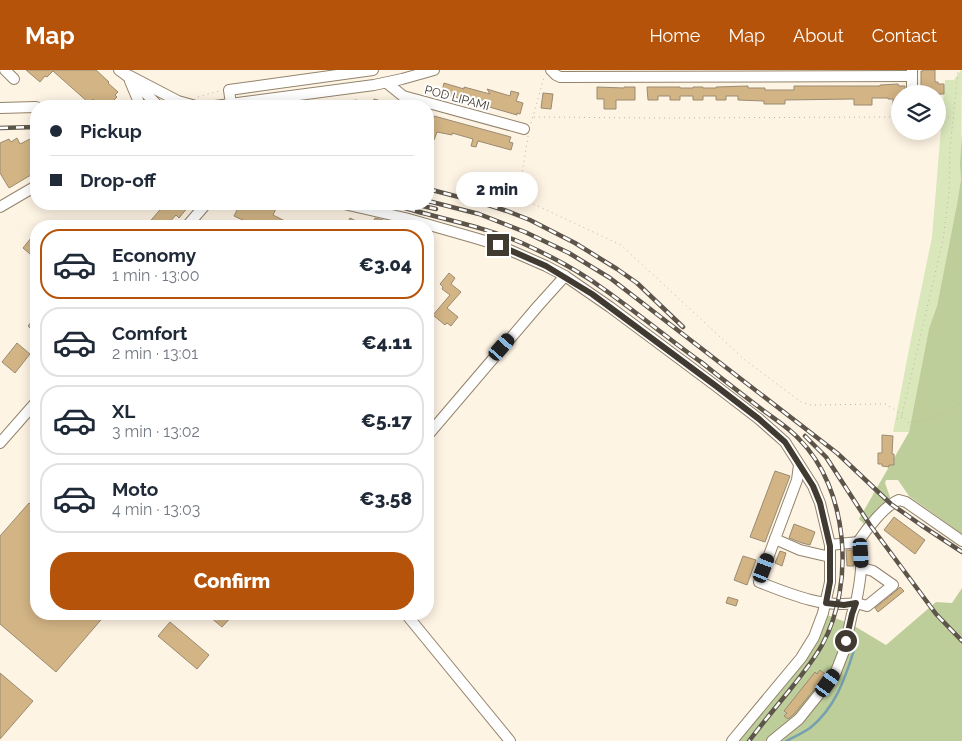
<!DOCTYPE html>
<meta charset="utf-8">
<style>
:root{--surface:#fff;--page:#f6f6f7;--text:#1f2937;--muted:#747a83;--line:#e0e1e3;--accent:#b45309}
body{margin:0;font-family:Raleway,sans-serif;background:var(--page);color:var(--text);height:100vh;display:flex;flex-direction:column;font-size:19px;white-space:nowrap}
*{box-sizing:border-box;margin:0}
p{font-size:16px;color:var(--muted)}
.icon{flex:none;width:28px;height:28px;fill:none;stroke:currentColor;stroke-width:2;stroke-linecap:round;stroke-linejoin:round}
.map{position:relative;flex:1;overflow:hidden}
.drawer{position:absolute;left:30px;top:150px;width:404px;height:400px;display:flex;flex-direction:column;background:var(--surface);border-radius:20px;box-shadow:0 2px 12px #0003}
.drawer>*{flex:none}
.top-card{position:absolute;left:30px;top:30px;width:404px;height:110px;border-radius:20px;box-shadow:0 2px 12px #0003;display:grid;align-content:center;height:110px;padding:0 20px;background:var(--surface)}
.buttons{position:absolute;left:891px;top:15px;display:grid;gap:10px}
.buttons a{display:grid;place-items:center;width:55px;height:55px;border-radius:50%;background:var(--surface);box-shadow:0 2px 12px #0003;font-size:25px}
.end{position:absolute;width:22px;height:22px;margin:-11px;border:6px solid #413a30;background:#fff;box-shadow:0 0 0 2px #fff}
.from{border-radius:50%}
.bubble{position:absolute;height:35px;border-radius:18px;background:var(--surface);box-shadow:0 2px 12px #0003;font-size:16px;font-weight:800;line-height:35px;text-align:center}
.car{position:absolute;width:15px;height:30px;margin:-15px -8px;border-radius:6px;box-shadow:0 0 4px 1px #0007;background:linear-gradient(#222 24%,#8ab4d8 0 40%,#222 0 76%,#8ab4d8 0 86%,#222 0)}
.top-card b{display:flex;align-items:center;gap:18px;height:48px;font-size:19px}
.top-card b+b{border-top:1px solid var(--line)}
.top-card i{width:12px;height:12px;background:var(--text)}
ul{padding:9px 0 0;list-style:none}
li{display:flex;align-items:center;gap:15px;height:70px;margin:0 10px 8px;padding:0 10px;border:2px solid var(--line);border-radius:20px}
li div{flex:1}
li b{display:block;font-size:19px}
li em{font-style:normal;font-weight:800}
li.on{border-color:var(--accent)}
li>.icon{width:45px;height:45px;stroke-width:1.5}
.button{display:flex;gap:10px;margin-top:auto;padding:10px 20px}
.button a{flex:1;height:58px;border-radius:20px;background:var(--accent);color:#fff;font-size:20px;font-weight:800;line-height:58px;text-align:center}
header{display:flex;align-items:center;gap:30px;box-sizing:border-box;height:70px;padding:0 25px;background:var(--accent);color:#fff}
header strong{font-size:24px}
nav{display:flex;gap:28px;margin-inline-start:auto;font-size:18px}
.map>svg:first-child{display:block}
.green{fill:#d9e7bb}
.forest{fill:#bdce9a}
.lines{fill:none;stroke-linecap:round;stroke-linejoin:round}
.stream{stroke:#76a0ae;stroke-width:2.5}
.building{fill:#d2b485;stroke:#9b8b73}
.minor-casing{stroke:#93836b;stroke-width:12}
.path{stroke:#bdb4a6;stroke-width:1;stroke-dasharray:1 4;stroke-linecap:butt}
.minor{stroke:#fff;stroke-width:10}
.rail-casing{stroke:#5d554a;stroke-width:4.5}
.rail{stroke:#fff;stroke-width:2.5;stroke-dasharray:8;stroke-linecap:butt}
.route{stroke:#413a30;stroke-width:6}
.labels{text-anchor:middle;stroke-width:4;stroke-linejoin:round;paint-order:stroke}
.street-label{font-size:12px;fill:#413a30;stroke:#fff}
</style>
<header>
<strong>Map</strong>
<nav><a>Home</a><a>Map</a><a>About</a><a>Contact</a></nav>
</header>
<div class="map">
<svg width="962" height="671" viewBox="0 0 962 671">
<rect width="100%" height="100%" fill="#fef4e4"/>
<path class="green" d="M 961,0 L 962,0 L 961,109 L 957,134 L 937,236 L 929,258 L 909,362 L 893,362 L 912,264 L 932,167 L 945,10 L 954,10 Z"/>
<g class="forest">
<path d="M 962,63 L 962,464 L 909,426 L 898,410 L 886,410 L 885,413 L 890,427 L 886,434 L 866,456 L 859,449 L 909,362 L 929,258 L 937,236 L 957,134 L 961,109 L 960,94 Z"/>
<path d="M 962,518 L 962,671 L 737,671 L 827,545 L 851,554 L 886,575 L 936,532 L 952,533 Z"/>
</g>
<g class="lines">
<path class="stream" d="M 786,671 C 794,667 803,663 810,658 C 835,638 845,609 854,580"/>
</g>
<g class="building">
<path d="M 26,0 L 96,0 L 109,12 L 108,13 L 118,22 L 115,25 L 117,27 L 108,36 L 103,36 L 98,32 L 97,34 L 93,29 L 89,33 L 53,1 L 47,7 L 45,6 L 40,12 Z"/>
<path d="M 923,0 L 935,0 L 935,12 L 938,12 L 938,14 L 944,14 L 944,24 L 921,24 L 921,1 L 923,1 Z"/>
<path d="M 444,13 L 464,19 L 464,17 L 490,24 L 487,19 L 510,26 L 511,21 L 519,23 L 516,31 L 523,33 L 520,44 L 517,43 L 517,45 L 444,24 L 444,21 L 442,21 Z"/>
<path d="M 898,14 L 899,16 L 905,16 L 905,24 L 900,24 L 900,39 L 893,39 L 893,29 L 888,29 L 888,28 L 872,28 L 872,35 L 854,35 L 854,29 L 785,30 L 785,34 L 764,34 L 764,31 L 738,30 L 738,26 L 726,26 L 726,30 L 716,30 L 716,26 L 703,26 L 703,30 L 693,30 L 693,26 L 680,26 L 680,30 L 670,30 L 670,26 L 658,26 L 658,30 L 648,30 L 647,17 L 680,17 L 680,18 L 693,18 L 693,17 L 703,17 L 703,18 L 716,18 L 716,17 L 748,16 L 748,18 L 765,18 L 765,20 L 794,20 L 794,16 L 880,16 L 880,15 Z"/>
<path d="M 597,17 L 624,18 L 624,17 L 635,17 L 635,30 L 616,30 L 616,39 L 604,39 L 604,29 L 597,29 Z"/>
<path d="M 543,23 L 553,24 L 551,39 L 541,38 Z"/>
<path d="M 374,29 L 392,34 L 392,36 L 372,36 Z"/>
<path d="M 357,30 L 358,36 L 340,36 L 340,32 Z"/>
<path d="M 434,46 L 511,67 L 509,72 L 513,73 L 511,80 L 478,71 L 476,77 L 471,76 L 473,69 L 452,63 L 452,65 L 437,62 L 434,70 L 428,68 Z"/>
<path d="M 36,66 L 36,102 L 9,118 L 0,103 L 0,73 L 9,69 L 11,72 L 17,68 L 20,74 Z"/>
<path d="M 165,134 L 169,134 L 173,137 L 175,134 L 184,134 L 188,137 L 179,148 L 176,145 L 166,156 L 146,156 Z"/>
<path d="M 240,134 L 251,134 L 261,138 L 263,134 L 278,134 L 273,145 L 295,156 L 256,156 L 234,146 Z"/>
<path d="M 350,148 L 366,156 L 346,156 Z"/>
<path d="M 375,148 L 383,150 L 396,156 L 371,156 Z"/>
<path d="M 31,168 L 36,173 L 36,189 L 23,178 Z"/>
<path d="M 449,203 L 455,208 L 451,214 L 461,222 L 447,238 L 458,247 L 451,256 L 447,253 L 445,255 L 433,245 L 450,225 L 442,219 L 443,217 L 440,214 Z"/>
<path d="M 36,246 L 36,264 L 28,256 Z"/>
<path d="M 17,273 L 30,284 L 15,303 L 2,292 Z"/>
<path d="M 882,365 L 893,366 L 892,384 L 894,384 L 894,395 L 889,395 L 889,397 L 882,396 L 882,394 L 878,394 L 878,383 L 882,383 Z"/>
<path d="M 775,401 L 790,406 L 765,472 L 750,467 Z"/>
<path d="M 29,433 L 36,439 L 36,544 L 106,544 L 56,602 L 0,554 L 0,466 Z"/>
<path d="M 894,447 L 925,470 L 915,484 L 884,460 Z"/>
<path d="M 794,454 L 815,462 L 810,475 L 802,473 L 789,468 Z"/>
<path d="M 846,480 L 853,480 L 854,496 L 847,496 Z"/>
<path d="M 780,481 L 786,483 L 782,496 L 775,493 Z"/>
<path d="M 743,486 L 756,490 L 747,515 L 734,510 Z"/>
<path d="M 900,517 L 904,521 L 878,542 L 875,538 L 897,520 Z"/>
<path d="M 728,527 L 738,530 L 736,536 L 726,533 Z"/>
<path d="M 213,544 L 234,544 L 222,557 L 210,547 Z"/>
<path d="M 170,552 L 209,585 L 197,599 L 158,566 Z"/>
<path d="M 820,600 L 826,605 L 794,644 L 788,649 L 784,646 L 787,643 L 784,641 L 815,602 L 817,604 Z"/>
<path d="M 0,603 L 33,631 L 0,669 Z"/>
</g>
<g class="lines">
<defs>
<g id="minor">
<path d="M 5,0 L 14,9"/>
<path d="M 119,0 C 134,10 146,23 158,36"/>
<path d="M 551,0 L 556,5 L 560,7 L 912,6"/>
<path d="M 912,1 L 912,24"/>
<path d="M 128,5 L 178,31 L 196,36"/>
<path d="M 130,11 L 138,30 L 139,36"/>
<path d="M 387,13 L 403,26 L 524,59"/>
<path d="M 231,34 L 229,20 L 373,0"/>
<path d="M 215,36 L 374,15 L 402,9 L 434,0"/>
<path d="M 0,38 L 36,37"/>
<path d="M 344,134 L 405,148 L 475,168 L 498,175 L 546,196 L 565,206 L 610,237 L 716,316 L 759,349 L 785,372 L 813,416 L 820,433 L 830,475 L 830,512 L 823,543 L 814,567 L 801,588 L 732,671"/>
<path d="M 0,137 L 36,116"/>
<path d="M 187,156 L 206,134"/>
<path d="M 428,365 L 538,236 L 565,206"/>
<path d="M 0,373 L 36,332"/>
<path d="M 799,395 L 797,410 L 775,469 L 800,480 L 830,487"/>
<path d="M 775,469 L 759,512 C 790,524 822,538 856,533 C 860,511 864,494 858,472 L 830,475"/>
<path d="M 858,472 C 866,460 885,435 899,430 L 906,432 L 962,471"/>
<path d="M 406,544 L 510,671"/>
<path d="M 772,671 L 799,649 L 835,604 L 844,581 L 852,544 L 856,533 L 867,536 L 893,515 L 873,501 L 862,498"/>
</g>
</defs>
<use href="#minor" class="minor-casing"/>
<g class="path">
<path d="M 56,3 L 59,0"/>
<path d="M 198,27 L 219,21"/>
<path d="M 534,47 L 656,48 L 900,47"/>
<path d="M 938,47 L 952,47"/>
<path d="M 531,53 L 544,8 L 546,6"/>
<path d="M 528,66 L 520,117 L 522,125 L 527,131 L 621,175 L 745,290 L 801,332 L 811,335 L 886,334 L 902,345 L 909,353 L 952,343 C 953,336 956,335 962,333"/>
<path d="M 897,349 L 901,349 L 943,170 L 949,123 L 950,79 L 958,0"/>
</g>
<use href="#minor" class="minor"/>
<defs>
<g id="rail">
<path d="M 0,58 L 36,57"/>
<path d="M 428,119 L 482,133 L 507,141 L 530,150 L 575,173 L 617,199 L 637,213 L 683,257"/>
<path d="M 428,131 L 479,144 L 525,162 L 569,183 L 610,208 L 837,383 L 891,434 L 921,455 L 962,482"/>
<path d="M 392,134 C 435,148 480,155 522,173 C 551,186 579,201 605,220 C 639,244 671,271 705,295"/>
<path d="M 414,134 L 436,139"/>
<path d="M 701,292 C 722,309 743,325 764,341 C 776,350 789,358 799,369 C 849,419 855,515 822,575 C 813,591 801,606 789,621 C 775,638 762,654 749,671"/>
<path d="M 805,366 L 826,387 L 870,455 L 936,544 L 962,571"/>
</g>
</defs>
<use href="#rail" class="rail-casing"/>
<use href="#rail" class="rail"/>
</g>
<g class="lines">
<path class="route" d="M 498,175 L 546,196 L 592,224 L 716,316 L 759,349 L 785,372 L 813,416 L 820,433 L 830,476 L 830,512 L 826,533 L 844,535 L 856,533 L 852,544 L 846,571"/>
</g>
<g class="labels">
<g class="street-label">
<text transform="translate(457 28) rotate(15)" y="4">POD LIPAMI</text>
</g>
</g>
</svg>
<div class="buttons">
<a><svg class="icon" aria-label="layers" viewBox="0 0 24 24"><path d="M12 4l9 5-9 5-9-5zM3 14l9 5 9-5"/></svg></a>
</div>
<i class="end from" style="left:846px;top:571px"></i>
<i class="end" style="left:498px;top:175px"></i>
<div class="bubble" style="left:456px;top:102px;width:82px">2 min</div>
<i class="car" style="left:502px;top:277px;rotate:41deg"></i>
<i class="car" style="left:861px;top:483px;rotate:176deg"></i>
<i class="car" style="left:764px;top:498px;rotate:21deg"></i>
<i class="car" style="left:828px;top:613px;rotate:36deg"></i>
<div class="top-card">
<b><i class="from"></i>Pickup</b>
<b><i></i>Drop-off</b>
</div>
<section class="drawer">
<ul>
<li class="on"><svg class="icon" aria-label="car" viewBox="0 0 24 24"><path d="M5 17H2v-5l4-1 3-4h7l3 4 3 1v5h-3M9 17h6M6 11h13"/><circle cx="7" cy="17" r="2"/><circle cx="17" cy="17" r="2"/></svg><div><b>Economy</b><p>1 min · 13:00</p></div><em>€3.04</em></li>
<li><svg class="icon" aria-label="car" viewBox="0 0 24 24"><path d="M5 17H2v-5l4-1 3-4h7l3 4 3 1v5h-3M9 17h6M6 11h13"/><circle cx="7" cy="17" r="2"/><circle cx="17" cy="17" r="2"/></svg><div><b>Comfort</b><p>2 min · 13:01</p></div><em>€4.11</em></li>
<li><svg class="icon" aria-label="car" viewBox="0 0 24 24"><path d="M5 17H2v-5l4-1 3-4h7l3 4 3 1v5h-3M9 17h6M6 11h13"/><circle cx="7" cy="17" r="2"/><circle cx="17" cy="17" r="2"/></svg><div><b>XL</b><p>3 min · 13:02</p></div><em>€5.17</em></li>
<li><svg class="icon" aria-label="car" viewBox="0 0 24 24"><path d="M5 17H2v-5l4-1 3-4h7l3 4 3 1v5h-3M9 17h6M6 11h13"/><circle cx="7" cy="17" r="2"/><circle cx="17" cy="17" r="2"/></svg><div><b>Moto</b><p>4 min · 13:03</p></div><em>€3.58</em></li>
</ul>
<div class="button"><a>Confirm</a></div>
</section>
</div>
